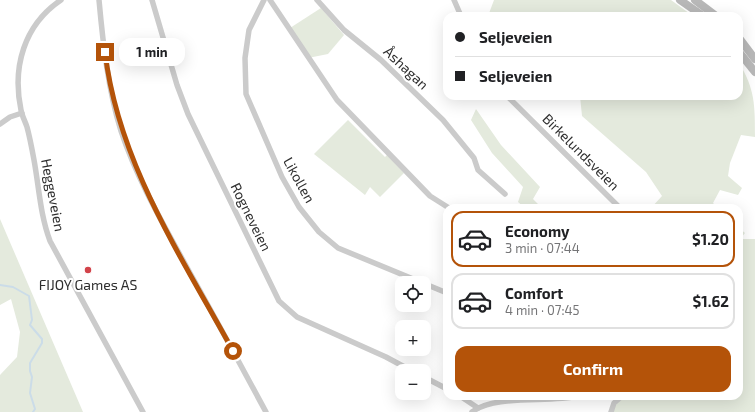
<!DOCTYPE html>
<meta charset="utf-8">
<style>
:root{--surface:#fff;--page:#f6f6f6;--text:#202124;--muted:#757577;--line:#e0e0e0;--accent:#b45309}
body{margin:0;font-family:"Exo 2",sans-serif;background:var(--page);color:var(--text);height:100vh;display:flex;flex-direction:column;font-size:15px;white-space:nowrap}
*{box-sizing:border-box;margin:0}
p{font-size:13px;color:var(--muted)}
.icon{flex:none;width:22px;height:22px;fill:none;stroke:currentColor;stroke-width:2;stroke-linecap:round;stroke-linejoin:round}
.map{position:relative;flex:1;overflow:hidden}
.panel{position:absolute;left:443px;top:204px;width:300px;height:196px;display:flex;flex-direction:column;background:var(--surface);border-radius:12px;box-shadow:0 4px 16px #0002}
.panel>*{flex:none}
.top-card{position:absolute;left:443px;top:12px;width:300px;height:88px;border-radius:12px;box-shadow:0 4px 16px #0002;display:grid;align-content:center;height:88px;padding:0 12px;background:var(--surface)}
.controls{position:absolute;left:395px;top:276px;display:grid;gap:8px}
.controls a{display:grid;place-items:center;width:36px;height:36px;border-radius:8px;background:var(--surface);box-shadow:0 4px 16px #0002;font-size:20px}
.end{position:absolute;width:18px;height:18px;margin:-9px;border:5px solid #b45309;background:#fff;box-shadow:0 0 0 2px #fff}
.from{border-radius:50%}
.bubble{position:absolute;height:28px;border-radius:12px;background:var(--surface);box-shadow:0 4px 16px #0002;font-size:13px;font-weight:700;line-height:28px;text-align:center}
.top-card b{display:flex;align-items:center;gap:14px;height:38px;font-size:15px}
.top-card b+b{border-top:1px solid var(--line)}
.top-card i{width:10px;height:10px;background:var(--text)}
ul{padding:7px 0 0;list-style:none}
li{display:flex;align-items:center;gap:12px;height:56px;margin:0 8px 6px;padding:0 4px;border:2px solid var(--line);border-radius:12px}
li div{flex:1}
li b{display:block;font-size:15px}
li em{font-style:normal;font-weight:700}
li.selected{border-color:var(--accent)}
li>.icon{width:36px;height:36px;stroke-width:1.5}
.primary-button{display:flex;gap:8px;margin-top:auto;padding:8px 12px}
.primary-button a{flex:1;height:46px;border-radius:12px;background:var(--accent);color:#fff;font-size:16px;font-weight:700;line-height:46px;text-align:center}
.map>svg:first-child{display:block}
.green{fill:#e4eadd}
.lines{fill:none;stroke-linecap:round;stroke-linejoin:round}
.stream{stroke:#cbdce8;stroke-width:2}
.street{stroke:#cbcbcb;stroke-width:5.5}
.secondary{stroke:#b8b8b8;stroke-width:8}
.route{stroke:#b45309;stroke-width:5}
.poi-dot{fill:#d2434a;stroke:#fff;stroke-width:1.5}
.labels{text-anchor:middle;stroke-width:4;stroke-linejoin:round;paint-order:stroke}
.street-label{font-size:14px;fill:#2e2e2e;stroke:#fff}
.poi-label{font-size:14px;fill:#2e2e2e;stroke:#fff}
</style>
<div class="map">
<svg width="755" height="412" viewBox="0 0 755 412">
<rect width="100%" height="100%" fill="#fff"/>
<g class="green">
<path d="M 494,0 L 671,0 L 693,16 L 488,16 Z"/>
<path d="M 321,8 L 344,35 L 328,54 L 308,58 L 290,28 Z"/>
<path d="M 739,63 C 755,89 755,105 755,137 L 741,135 L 730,163 L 728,176 L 742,188 L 738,195 L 720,190 L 713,203 L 718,208 L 651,208 L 662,196 L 646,172 L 582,116 L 580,96 L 739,96 Z"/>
<path d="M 476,109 L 501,145 L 540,187 L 533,199 L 540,206 L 548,205 L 551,208 L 525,208 L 518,202 L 523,187 L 492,153 L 471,120 Z"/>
<path d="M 348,120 L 385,157 L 387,155 L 404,173 L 380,197 L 370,187 L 365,195 L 314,154 Z"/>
<path d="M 0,219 L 83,412 L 0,412 L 0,375 L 17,357 L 20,332 L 11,299 L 0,305 Z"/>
<path d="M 739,228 L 745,233 L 740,239 L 755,239 L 755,412 L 611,412 L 622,396 L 739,396 Z"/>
</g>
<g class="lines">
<path class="stream" d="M 0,285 L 13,287 L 29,296 L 32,320 L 30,325 L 42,339 L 42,343 L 30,363 L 30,371 L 32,377 L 30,393 L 35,409 L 33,412"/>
<g class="street">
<path d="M 61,0 C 24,25 12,67 21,110 C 22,116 25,121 27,127 C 30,138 32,149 34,160 C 39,187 40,214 50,241 L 143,412"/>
<path d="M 99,0 C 103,44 108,89 121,131 C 138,182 165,227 190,273 C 216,319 241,366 266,412"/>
<path d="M 152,0 L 177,85 L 188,114 L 279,301 L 297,317 L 386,357 L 412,371"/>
<path d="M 264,0 L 249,30 L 245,58 L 246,94 L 282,177 L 299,207 L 319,232 L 338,248 L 447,293"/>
<path d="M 270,0 L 337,100 L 430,196 L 449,208"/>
<path d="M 317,0 L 344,30 L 381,60 L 443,120 L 474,158 L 478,170 L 505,194"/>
<path d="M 454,0 L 461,16"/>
<path d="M 507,96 L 620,208"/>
<path d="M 0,124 L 10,117 L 22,113"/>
<path d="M 424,377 L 447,389"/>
<path d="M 460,396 L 478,408"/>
<path d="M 472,412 C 495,394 548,403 578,396"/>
<path d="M 611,412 L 614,403 L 622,396"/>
</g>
<g class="secondary">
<path d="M 680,0 L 703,16"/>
<path d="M 695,0 L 716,16"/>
<path d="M 739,38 L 755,59"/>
<path d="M 739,52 L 755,72"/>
</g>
</g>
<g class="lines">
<path class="route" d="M 105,52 C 118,162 181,256 233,351"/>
</g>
<circle class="poi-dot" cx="88" cy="270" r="4"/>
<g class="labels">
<g class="street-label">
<text transform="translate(406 68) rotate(43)" y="5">Åshagan</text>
<text transform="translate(581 152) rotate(45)" y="5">Birkelundsveien</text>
<text transform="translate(299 180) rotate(61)" y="5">Likollen</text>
<text transform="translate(53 195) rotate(79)" y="5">Heggeveien</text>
<text transform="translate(251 217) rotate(64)" y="5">Rogneveien</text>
</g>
<g class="poi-label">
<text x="88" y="290">FIJOY Games AS</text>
</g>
</g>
</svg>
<div class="controls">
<a><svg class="icon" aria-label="locate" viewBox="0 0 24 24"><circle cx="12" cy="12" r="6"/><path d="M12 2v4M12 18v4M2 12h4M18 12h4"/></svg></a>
<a>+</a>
<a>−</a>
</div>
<i class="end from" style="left:233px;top:351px"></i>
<i class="end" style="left:105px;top:52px"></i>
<div class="bubble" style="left:119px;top:38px;width:66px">1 min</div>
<div class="top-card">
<b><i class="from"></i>Seljeveien</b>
<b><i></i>Seljeveien</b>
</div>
<section class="panel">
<ul>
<li class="selected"><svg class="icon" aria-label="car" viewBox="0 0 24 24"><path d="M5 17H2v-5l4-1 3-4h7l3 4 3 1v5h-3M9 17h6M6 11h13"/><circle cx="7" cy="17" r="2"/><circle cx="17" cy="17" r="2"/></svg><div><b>Economy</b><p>3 min · 07:44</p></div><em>$1.20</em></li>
<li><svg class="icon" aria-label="car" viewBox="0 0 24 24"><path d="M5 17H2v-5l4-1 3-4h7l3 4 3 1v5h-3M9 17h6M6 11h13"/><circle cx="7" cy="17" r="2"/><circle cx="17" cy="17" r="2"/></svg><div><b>Comfort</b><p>4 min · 07:45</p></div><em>$1.62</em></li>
</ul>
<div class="primary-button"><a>Confirm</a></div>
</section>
</div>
